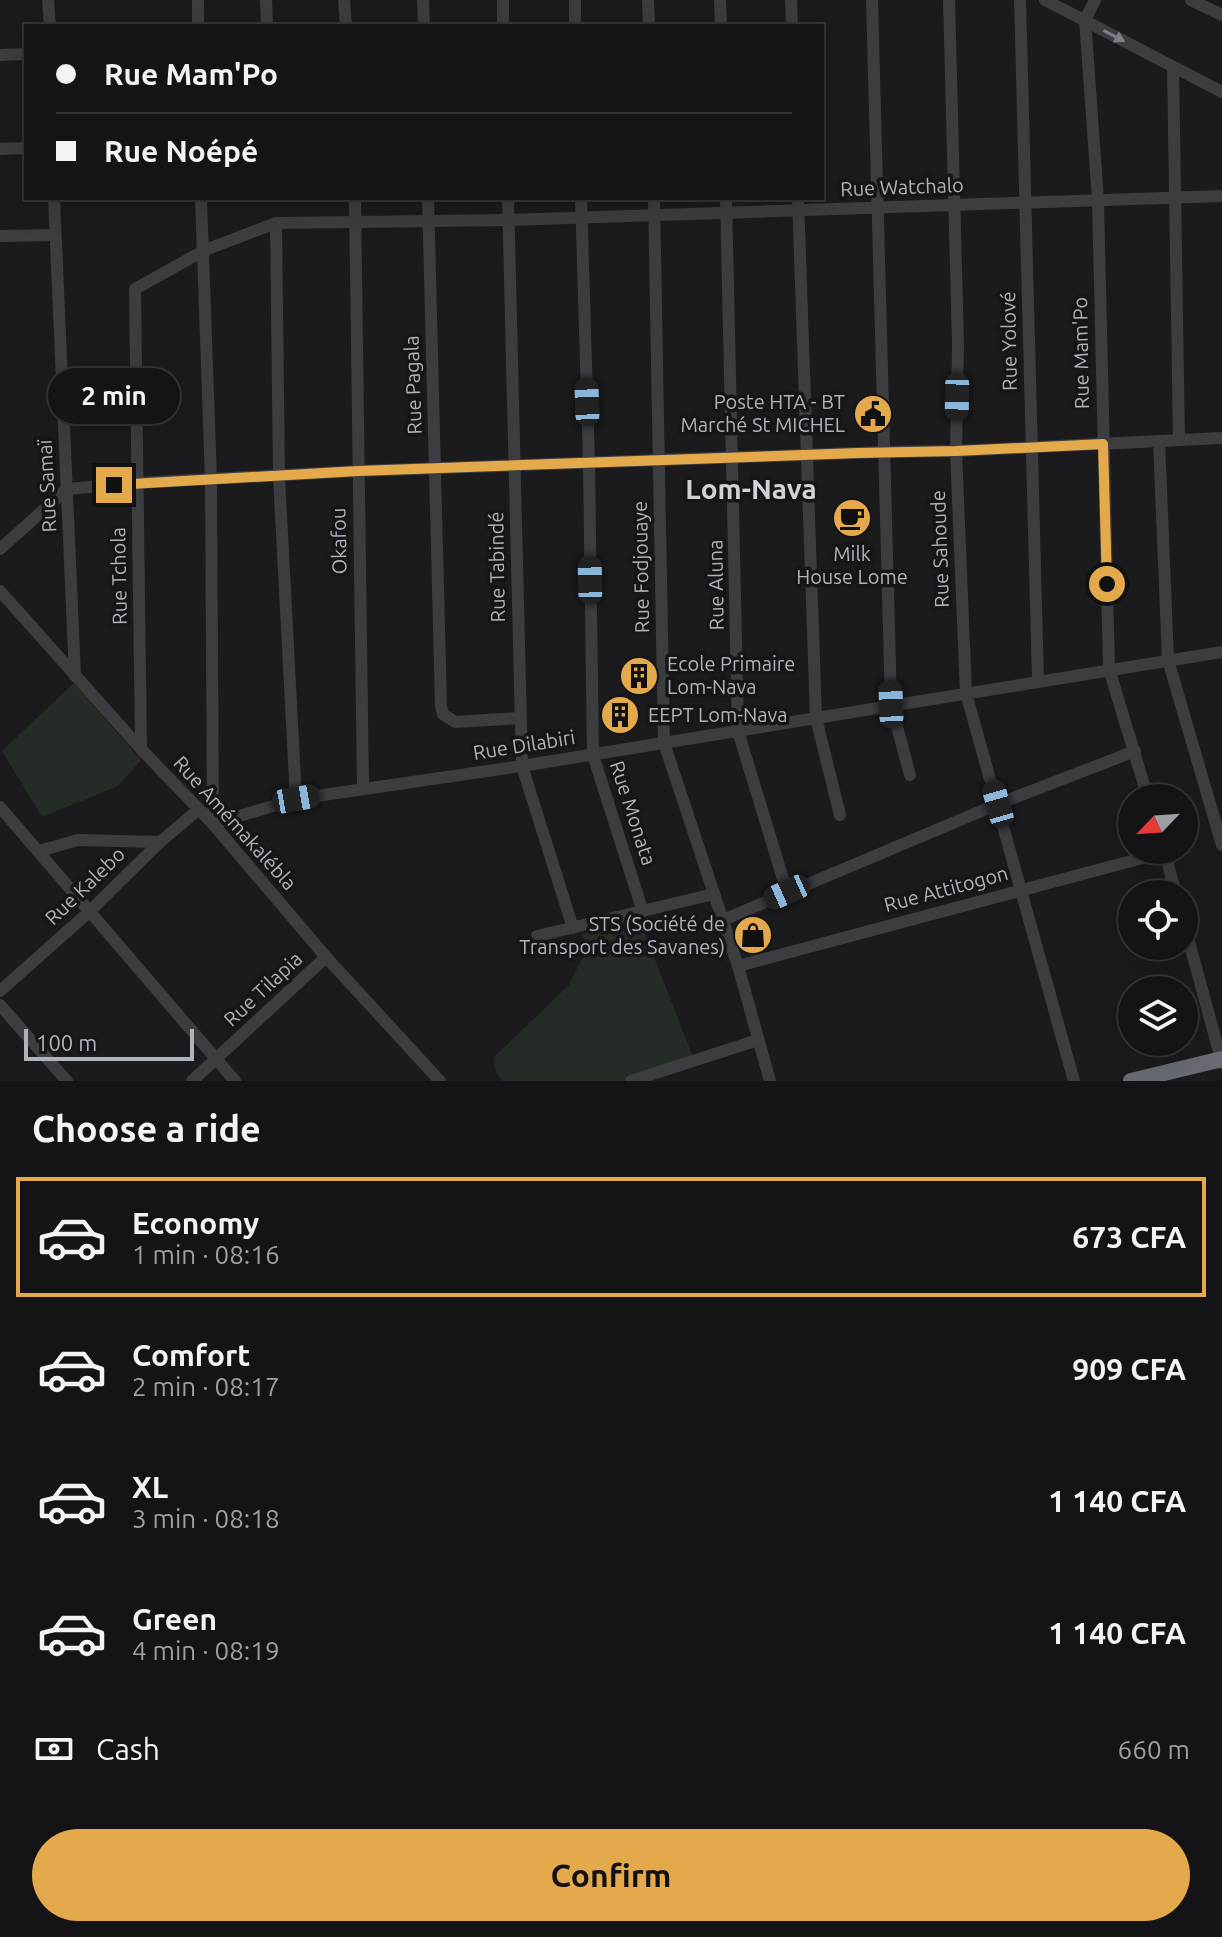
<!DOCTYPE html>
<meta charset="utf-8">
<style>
:root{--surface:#141416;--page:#212123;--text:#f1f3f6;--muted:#9d9ea1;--line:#333335;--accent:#e4a94b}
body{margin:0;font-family:Ubuntu,sans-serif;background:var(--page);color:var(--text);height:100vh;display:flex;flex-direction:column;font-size:30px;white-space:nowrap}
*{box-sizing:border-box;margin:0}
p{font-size:26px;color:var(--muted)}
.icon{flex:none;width:44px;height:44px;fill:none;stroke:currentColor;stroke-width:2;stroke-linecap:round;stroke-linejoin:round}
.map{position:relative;height:1081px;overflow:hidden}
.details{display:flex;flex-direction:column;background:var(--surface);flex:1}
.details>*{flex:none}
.hud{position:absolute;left:24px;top:24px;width:800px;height:176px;border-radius:0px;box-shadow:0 8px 32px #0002,0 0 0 2px var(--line);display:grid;align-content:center;height:176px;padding:0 32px;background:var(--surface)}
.needle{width:52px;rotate:245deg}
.buttons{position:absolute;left:1118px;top:784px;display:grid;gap:16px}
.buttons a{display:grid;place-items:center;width:80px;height:80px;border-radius:50%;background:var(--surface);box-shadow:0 8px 32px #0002,0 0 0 2px var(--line);font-size:40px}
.scale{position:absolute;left:24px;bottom:20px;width:170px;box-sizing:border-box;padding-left:8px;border:4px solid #aeb3bb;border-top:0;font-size:22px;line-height:28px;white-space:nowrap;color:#aeb3bb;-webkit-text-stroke:6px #161618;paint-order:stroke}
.end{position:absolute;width:36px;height:36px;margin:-18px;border:10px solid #e4a94b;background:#111;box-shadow:0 0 0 4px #111}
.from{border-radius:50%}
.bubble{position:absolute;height:56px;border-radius:28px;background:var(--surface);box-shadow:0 8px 32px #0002,0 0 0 2px var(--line);font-size:26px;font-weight:600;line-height:56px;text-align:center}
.car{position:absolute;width:24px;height:48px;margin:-24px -12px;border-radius:10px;box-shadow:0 0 6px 2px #0007;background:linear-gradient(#222 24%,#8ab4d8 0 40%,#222 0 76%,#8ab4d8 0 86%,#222 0)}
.hud b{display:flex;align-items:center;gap:28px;height:76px;font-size:30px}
.hud b+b{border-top:2px solid var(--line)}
.hud i{width:20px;height:20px;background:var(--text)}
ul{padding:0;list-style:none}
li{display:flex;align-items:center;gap:24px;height:120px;margin:0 16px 12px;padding:0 16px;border:4px solid transparent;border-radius:0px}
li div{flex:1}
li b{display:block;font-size:30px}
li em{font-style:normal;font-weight:600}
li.on{border-color:var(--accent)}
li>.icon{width:72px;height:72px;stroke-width:1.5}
h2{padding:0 32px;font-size:36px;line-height:96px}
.pay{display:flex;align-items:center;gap:20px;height:88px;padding:0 32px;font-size:30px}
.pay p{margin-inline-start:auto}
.cta{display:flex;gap:16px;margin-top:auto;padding:16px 32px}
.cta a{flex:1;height:92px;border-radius:48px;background:var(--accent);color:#111;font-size:32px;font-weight:600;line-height:92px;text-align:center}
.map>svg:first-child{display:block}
.green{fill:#252c25}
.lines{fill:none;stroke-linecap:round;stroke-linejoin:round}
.minor{stroke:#3c3d41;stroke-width:12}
.highway{stroke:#686b72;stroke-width:16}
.oneway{fill:#7b7e84}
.route{stroke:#e4a94b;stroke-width:10}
.labels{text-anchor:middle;stroke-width:7;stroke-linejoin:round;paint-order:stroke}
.street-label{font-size:20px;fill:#aeb3bb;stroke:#161618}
.poi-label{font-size:20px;fill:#aeb3bb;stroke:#161618;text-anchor:end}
.district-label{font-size:28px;font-weight:bold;fill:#cfd2d7;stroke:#161618}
</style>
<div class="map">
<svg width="1222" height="1081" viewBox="0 0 1222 1081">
<rect width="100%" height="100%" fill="#1b1b1d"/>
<g class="green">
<path d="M 74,683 L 141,760 L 118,786 L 42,817 L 2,751 Z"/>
<path d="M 637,914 L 695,1062 L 633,1081 L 503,1081 L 496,1072 L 494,1057 L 569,985 L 585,952 L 583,934 Z"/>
</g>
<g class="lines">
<g class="minor">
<path d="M 48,0 L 50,26"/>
<path d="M 266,0 L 267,26"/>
<path d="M 344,0 L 346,26"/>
<path d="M 423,0 L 424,26"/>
<path d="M 503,0 L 503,26"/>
<path d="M 575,0 L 575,26"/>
<path d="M 648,0 L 649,26"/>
<path d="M 720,0 L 721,26"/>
<path d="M 791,0 L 792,26"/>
<path d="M 872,0 L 891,704 L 910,775"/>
<path d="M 949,0 L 958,344 L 956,451 L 966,693 L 1074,1081"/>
<path d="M 1020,0 L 1038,681"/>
<path d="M 1045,0 L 1222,92"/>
<path d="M 1095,0 L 1085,20 L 1098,200 L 1109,669 L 1148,798"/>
<path d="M 1191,0 L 1222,15"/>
<path d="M 198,26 L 198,0"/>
<path d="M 0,55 L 26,54"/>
<path d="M 1173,67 L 1179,440"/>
<path d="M 0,149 L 26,148"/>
<path d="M 54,198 L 75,676"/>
<path d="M 201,198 L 211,479 L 213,824"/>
<path d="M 355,198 L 363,787"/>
<path d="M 428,198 L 441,706 L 443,714 L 455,722 L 520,718"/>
<path d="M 508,198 L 522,766 L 573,928"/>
<path d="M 581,198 L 589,463 L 593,755 L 643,912"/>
<path d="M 654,198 L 664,743 L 738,966 L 770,1081"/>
<path d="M 726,198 L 738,731 L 787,892"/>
<path d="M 798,198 L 816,718 L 840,815"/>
<path d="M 276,223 L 279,477 L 296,799"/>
<path d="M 0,236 L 55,235"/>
<path d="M 1159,441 L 1168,660 L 1222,845"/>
<path d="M 0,549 L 67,489 L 138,483 L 358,471 L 883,452 L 956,451 L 1222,438"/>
<path d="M 0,591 L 141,749 L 213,824 L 326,957 L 440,1081"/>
<path d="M 141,749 L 135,289 L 205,250 L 276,223 L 509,220 L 1222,196"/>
<path d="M 0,807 L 235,1081"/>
<path d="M 213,824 L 296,799 L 522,766 L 1222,652"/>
<path d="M 1164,850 L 1176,894"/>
<path d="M 39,851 L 78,840 L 160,842"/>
<path d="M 723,920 L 998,804 L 1135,751"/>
<path d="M 1184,923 L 1222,1063"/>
<path d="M 537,936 L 714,894"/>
<path d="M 738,966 L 1165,852"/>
<path d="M 0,991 L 89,912 L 160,842 L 198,810"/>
<path d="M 0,1005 L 67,1081"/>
<path d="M 192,1081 L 326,957"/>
<path d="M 631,1081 L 758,1040"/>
</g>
<path class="highway" d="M 1131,1081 L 1222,1059"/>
</g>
<defs><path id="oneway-solid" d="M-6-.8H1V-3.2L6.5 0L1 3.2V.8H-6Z" transform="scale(2)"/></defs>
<use class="oneway" href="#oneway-solid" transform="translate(1114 36) rotate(28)"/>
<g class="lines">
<path class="route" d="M 114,485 L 358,471 L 858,453 L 956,451 L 1103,444 L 1107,584"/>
</g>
<defs>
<symbol id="civic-disc" viewBox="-11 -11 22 22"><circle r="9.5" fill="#e4a94b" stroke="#161618"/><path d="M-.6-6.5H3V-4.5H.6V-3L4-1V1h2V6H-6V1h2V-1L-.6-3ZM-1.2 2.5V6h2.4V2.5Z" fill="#111"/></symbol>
<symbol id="cafe-disc" viewBox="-11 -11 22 22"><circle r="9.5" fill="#e4a94b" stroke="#161618"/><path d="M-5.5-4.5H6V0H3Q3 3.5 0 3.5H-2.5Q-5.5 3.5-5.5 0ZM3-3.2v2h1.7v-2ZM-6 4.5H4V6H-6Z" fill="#111"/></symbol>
<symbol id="building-disc" viewBox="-11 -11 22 22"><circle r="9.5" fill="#e4a94b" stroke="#161618"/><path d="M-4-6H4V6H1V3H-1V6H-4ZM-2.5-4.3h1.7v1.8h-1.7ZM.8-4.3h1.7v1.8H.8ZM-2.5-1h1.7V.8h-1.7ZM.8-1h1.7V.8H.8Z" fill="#111"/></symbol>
<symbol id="shop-disc" viewBox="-11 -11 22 22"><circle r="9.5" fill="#e4a94b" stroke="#161618"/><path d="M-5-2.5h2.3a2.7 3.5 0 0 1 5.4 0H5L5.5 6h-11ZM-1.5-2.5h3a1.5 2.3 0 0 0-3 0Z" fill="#111"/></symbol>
</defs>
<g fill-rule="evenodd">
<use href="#civic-disc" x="851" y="392" width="44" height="44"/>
<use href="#cafe-disc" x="830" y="496" width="44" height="44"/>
<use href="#building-disc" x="617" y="654" width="44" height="44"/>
<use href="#building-disc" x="598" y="693" width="44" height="44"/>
<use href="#shop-disc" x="731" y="913" width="44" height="44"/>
</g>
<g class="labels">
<g class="street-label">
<text transform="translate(902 187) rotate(-2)" y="7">Rue Watchalo</text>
<text transform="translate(1009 341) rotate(-91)" y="7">Rue Yolové</text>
<text transform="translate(1081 353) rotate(-91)" y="7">Rue Mam'Po</text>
<text transform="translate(413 385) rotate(-92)" y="7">Rue Pagala</text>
<text transform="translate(47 486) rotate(-93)" y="7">Rue Samaï</text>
<text transform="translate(339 541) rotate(-91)" y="7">Okafou</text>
<text transform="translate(940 549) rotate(-92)" y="7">Rue Sahoude</text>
<text transform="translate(497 567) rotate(-91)" y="7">Rue Tabindé</text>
<text transform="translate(641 567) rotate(-91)" y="7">Rue Fodjouaye</text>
<text transform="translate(119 576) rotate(-91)" y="7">Rue Tchola</text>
<text transform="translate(716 585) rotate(-91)" y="7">Rue Aluna</text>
<text transform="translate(524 745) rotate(-9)" y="7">Rue Dilabiri</text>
<text transform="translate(633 813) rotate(72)" y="7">Rue Monata</text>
<text transform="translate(235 823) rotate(48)" y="7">Rue Amémakalébla</text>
<text transform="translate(85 886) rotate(-44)" y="7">Rue Kalebo</text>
<text transform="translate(946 889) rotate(-15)" y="7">Rue Attitogon</text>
<text transform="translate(263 989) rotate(-43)" y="7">Rue Tilapia</text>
</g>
<g class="poi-label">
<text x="845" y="409">Poste HTA - BT<tspan x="845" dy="23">Marché St MICHEL</tspan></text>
<text x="852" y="561" text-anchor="middle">Milk<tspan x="852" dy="23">House Lome</tspan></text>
<text x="667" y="671" text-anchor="start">Ecole Primaire<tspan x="667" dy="23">Lom-Nava</tspan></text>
<text x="648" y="722" text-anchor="start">EEPT Lom-Nava</text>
<text x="725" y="931">STS (Société de<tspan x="725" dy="23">Transport des Savanes)</tspan></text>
</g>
<g class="district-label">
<text x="751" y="499">Lom-Nava</text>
</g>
</g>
</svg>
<div class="buttons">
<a><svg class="needle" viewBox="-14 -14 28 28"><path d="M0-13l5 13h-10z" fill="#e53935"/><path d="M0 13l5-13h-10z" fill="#9d9ea1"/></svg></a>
<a><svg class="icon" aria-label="locate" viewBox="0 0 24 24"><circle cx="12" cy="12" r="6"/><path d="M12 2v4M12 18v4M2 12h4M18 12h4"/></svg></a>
<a><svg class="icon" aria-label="layers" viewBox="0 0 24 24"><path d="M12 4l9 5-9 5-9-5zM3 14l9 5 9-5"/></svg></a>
</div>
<div class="scale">100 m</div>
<i class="end from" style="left:1107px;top:584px"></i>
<i class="end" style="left:114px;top:485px"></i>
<div class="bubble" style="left:48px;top:368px;width:132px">2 min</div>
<i class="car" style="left:957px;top:397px;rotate:181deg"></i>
<i class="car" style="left:587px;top:402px;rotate:358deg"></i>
<i class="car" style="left:590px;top:580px;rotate:359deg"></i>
<i class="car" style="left:891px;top:704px;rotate:358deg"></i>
<i class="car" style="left:296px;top:799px;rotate:80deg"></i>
<i class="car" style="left:998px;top:804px;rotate:344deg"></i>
<i class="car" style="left:787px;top:892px;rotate:246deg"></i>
<div class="hud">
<b><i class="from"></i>Rue Mam'Po</b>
<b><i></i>Rue Noépé</b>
</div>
</div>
<section class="details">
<h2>Choose a ride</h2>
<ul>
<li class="on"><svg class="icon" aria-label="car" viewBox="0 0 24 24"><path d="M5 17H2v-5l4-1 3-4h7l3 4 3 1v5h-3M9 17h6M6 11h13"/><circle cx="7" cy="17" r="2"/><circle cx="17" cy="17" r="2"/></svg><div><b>Economy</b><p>1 min · 08:16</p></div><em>673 CFA</em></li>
<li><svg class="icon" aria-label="car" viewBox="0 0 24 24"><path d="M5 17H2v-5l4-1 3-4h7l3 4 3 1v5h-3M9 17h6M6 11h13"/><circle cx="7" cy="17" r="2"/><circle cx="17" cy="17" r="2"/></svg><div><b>Comfort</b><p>2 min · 08:17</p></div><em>909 CFA</em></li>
<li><svg class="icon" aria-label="car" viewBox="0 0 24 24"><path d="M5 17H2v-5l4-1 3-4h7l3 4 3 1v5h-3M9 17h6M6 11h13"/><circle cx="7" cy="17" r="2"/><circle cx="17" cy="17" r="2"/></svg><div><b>XL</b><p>3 min · 08:18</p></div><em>1 140 CFA</em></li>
<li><svg class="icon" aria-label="car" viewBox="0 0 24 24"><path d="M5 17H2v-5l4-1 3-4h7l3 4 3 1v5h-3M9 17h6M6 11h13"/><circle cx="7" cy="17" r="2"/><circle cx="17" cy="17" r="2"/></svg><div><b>Green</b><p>4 min · 08:19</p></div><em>1 140 CFA</em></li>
</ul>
<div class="pay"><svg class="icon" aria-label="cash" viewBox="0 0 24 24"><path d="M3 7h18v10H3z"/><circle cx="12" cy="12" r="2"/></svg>Cash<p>660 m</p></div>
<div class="cta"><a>Confirm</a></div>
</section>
